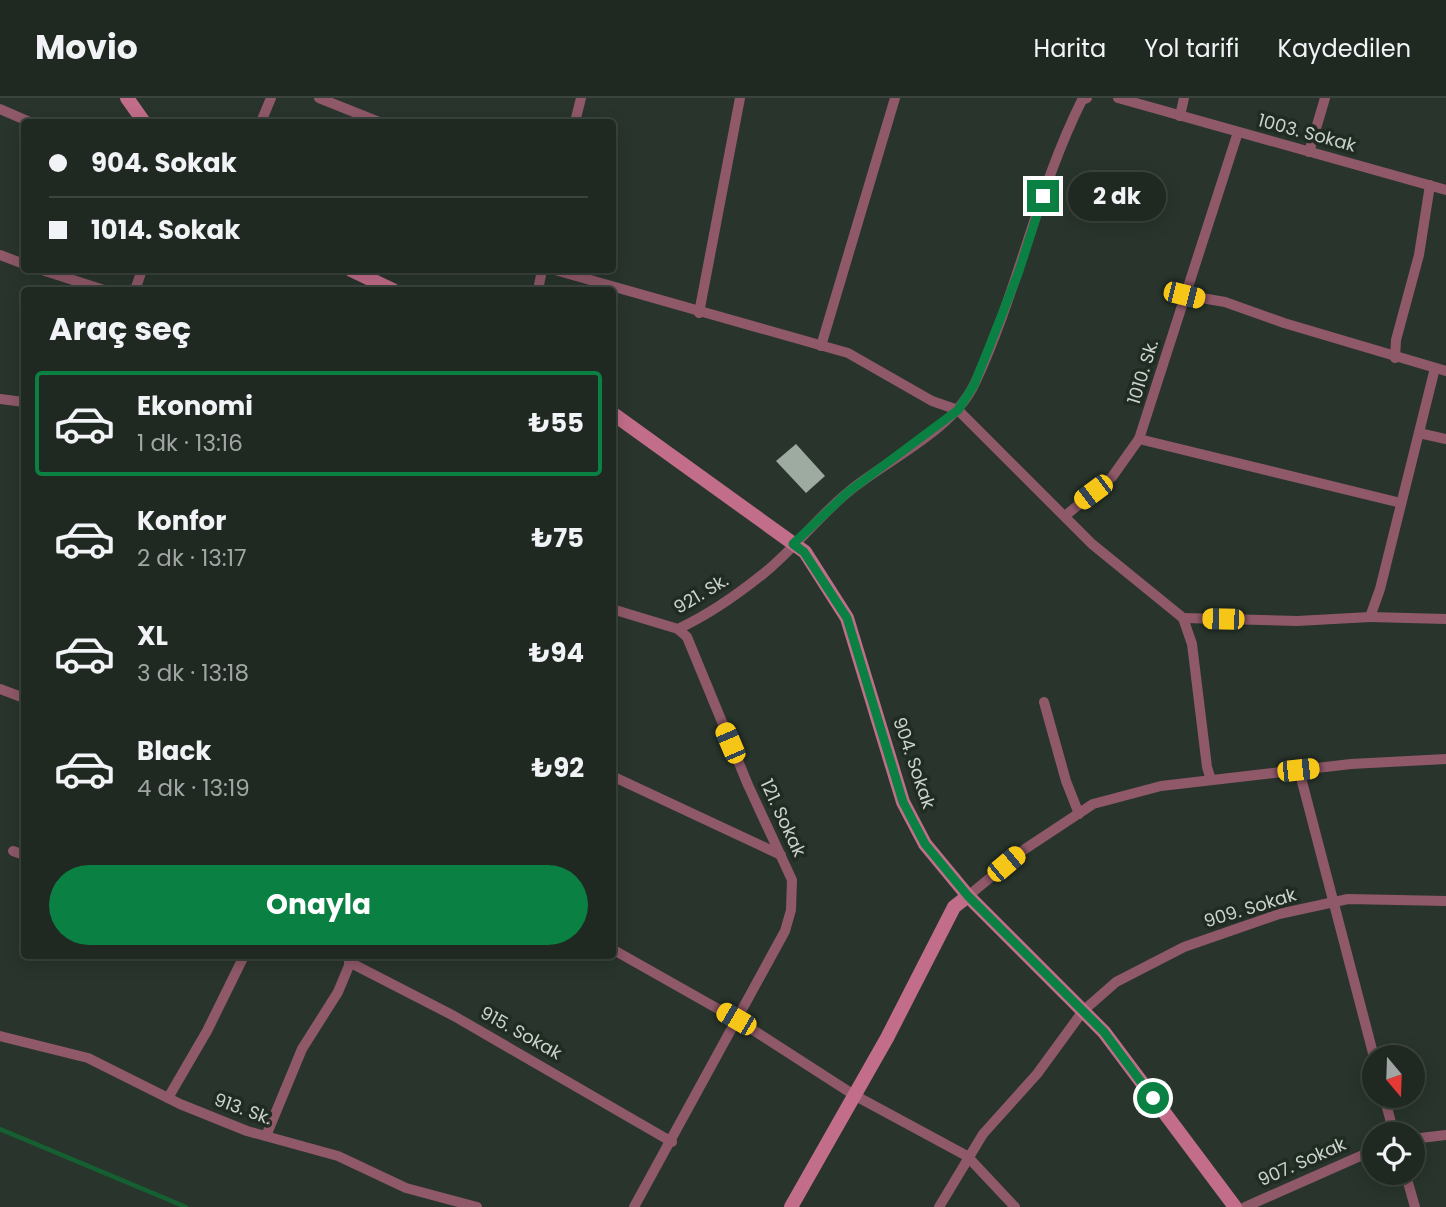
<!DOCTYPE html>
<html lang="tr">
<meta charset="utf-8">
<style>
:root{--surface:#1f2821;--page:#27302a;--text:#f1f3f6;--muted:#a1a6a5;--line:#3c443f;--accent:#0b8043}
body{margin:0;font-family:Poppins,sans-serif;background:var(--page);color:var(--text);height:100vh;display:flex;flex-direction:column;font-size:26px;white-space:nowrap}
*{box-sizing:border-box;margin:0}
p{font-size:23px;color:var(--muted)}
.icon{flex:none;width:38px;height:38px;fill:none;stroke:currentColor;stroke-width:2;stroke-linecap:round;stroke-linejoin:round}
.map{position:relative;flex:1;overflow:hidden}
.drawer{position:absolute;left:21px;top:189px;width:595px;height:672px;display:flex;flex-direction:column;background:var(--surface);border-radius:7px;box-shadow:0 4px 18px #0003,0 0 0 2px var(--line)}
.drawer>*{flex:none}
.top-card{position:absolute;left:21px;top:21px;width:595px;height:154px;border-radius:7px;box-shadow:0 4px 18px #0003,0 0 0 2px var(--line);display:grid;align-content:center;height:154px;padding:0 28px;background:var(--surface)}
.needle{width:46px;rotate:161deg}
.buttons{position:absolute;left:1362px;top:947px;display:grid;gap:14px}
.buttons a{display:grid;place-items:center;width:63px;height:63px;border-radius:50%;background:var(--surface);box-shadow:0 4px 18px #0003,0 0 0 2px var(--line);font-size:35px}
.end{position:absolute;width:32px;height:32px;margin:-16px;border:9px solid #0b8043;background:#fff;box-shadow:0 0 0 4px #fff}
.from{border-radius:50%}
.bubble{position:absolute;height:49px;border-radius:24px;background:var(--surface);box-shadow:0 4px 18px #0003,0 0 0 2px var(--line);font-size:23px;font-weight:700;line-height:49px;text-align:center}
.car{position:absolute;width:21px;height:42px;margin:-21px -10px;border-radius:9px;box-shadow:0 0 5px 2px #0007;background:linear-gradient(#f5c518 24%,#345 0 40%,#f5c518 0 76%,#345 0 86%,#f5c518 0)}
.top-card b{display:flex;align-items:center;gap:24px;height:66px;font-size:26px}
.top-card b+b{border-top:2px solid var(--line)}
.top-card i{width:18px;height:18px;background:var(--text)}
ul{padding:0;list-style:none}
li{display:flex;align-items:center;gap:21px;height:105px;margin:0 14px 10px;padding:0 14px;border:4px solid transparent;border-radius:7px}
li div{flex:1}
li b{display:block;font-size:26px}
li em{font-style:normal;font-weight:700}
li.on{border-color:var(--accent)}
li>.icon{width:63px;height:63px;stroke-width:1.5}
h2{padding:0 28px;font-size:32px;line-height:84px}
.cta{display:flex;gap:14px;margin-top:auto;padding:14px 28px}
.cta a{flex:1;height:80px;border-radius:42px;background:var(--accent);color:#fff;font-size:28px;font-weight:700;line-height:80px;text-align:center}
header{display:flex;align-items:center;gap:42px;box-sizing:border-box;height:98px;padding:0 35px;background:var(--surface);border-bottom:2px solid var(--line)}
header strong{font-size:33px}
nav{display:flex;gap:38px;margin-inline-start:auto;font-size:24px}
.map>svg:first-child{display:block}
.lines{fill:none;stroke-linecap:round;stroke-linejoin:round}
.stream{stroke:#156031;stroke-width:4.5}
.building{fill:#9eaba0}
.street{stroke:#8f596a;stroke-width:10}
.secondary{stroke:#c26d8a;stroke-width:14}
.route{stroke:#0b8043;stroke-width:9}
.labels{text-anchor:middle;stroke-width:7;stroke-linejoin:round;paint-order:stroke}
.street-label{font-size:18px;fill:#ccd3ce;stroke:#202b22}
</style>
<header>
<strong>Movio</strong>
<nav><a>Harita</a><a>Yol tarifi</a><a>Kaydedilen</a></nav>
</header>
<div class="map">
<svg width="1446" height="1109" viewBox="0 0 1446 1109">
<rect width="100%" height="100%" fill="#29352c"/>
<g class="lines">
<path class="stream" d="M 0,1031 L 186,1109"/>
</g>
<path class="building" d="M 796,346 L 825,378 L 806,395 L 776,363 Z"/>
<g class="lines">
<g class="street">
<path d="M 319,0 L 379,24"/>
<path d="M 1118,0 L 1446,92"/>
<path d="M 0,11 L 30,24"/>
<path d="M 1180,18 L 1184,0"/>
<path d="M 261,24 L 271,0"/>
<path d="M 575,24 L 581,0"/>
<path d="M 1309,54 L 1325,0"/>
<path d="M 0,157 L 24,166"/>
<path d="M 42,172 L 104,192"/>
<path d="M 555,172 L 848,255 L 932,303 L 958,312 L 1092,446 L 1183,520 L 1192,546 L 1207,669 L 1211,682"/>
<path d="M 135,192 L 142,172"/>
<path d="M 538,192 L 542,172"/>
<path d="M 1184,197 L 1225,204 L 1284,225 L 1446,273"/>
<path d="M 699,215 L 740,0"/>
<path d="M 821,248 L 895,0"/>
<path d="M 1395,260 L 1396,242 L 1419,157 L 1430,87"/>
<path d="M 0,301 L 24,304"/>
<path d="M 1419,335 L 1446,341"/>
<path d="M 1139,341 L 1401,405"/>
<path d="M 1065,418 L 1112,379 L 1139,341 L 1238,34"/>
<path d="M 612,511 L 678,531 C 708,517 737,497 763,476 C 793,452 817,420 847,395 C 886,362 953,333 975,285 C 1018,193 1037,92 1082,2 L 1087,0"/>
<path d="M 1370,519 L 1446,521"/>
<path d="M 1183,520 L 1297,523 L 1370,519 L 1380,491 L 1435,270"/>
<path d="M 0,591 L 24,600"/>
<path d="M 1044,604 L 1066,683 L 1079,716"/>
<path d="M 1299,672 L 1374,959"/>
<path d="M 612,678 L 781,757"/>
<path d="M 13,753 L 24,757"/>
<path d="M 968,798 L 1025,751 L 1093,706 L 1161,688 L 1351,666 L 1446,661"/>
<path d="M 612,851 L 736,921 L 854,997 L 967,1058 L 1015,1109"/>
<path d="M 349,864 L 454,918 L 672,1044"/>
<path d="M 0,938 L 88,960 L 180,1006 L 247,1033 L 338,1058 L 406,1090 L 477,1109"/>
<path d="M 1384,998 L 1394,1036"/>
<path d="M 168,1000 L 207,933 L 244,858"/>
<path d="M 266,1038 L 302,951 L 338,894 L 353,858"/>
<path d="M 1412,1041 L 1446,1037"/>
<path d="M 1405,1074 L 1415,1109"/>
<path d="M 634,1109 L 785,833 L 791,812 L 792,782 L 748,687 L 687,539 L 678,531"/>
<path d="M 939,1109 L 983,1036 L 1037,976 L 1083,913 L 1116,884 L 1184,849 L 1279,816 L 1348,801 L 1446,803"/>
<path d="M 1245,1109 L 1374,1052"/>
</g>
<g class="secondary">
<path d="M 127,0 L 144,24"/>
<path d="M 351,172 L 393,192"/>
<path d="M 612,315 L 805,454 L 847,520 L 903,704 L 925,746 L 968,798 L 1104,934 L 1235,1109"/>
<path d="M 791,1109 L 887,940 L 954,809 L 968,798"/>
</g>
</g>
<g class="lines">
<path class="route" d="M 1043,98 L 1019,173 L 992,242 L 974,287 L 958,312 L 848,394 L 793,446 L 804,454 L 847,520 L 903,704 L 925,746 L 968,798 L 1104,934 L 1153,1000"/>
</g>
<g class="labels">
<g class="street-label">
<text transform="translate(1307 35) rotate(15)" y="6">1003. Sokak</text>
<text transform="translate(1143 274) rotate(-73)" y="6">1010. Sk.</text>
<text transform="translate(701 496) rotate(-31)" y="6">921. Sk.</text>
<text transform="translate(914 665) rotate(71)" y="6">904. Sokak</text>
<text transform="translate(783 720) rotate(65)" y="6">121. Sokak</text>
<text transform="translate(1250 810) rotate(-17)" y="6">909. Sokak</text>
<text transform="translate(521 935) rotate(29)" y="6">915. Sokak</text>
<text transform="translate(243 1011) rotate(20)" y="6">913. Sk.</text>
<text transform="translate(1302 1064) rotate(-24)" y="6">907. Sokak</text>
</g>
</g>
</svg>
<div class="buttons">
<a><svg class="needle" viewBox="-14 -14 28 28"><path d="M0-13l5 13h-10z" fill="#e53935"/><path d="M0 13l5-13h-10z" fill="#a1a6a5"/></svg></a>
<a><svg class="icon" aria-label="locate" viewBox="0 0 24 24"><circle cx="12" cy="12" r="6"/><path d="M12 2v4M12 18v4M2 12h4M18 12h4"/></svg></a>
</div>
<i class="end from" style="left:1153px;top:1000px"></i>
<i class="end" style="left:1043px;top:98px"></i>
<div class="bubble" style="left:1068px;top:74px;width:98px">2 dk</div>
<i class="car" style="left:1184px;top:197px;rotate:104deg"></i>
<i class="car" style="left:1093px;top:394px;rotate:233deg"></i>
<i class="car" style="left:1223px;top:521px;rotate:271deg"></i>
<i class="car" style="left:730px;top:645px;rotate:337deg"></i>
<i class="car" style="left:1298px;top:672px;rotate:84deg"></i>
<i class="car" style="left:1006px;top:766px;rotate:50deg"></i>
<i class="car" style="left:736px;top:921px;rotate:300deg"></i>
<div class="top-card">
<b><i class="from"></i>904. Sokak</b>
<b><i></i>1014. Sokak</b>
</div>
<section class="drawer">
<h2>Araç seç</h2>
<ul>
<li class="on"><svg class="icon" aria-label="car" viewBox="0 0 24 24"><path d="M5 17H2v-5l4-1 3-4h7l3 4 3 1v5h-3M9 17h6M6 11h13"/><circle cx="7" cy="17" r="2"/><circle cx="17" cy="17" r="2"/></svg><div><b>Ekonomi</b><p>1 dk · 13:16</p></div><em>₺55</em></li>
<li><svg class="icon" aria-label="car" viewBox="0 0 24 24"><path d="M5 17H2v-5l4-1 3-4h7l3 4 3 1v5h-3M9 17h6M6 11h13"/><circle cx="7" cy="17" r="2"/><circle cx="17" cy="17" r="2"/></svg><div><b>Konfor</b><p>2 dk · 13:17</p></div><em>₺75</em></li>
<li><svg class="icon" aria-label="car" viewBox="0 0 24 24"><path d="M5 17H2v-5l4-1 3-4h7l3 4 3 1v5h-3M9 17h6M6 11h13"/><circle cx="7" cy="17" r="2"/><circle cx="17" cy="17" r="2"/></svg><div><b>XL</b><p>3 dk · 13:18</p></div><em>₺94</em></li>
<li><svg class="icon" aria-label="car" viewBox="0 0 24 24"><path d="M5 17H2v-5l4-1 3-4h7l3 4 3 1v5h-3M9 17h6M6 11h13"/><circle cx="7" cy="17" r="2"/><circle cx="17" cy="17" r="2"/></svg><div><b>Black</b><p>4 dk · 13:19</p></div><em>₺92</em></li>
</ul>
<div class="cta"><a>Onayla</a></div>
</section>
</div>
